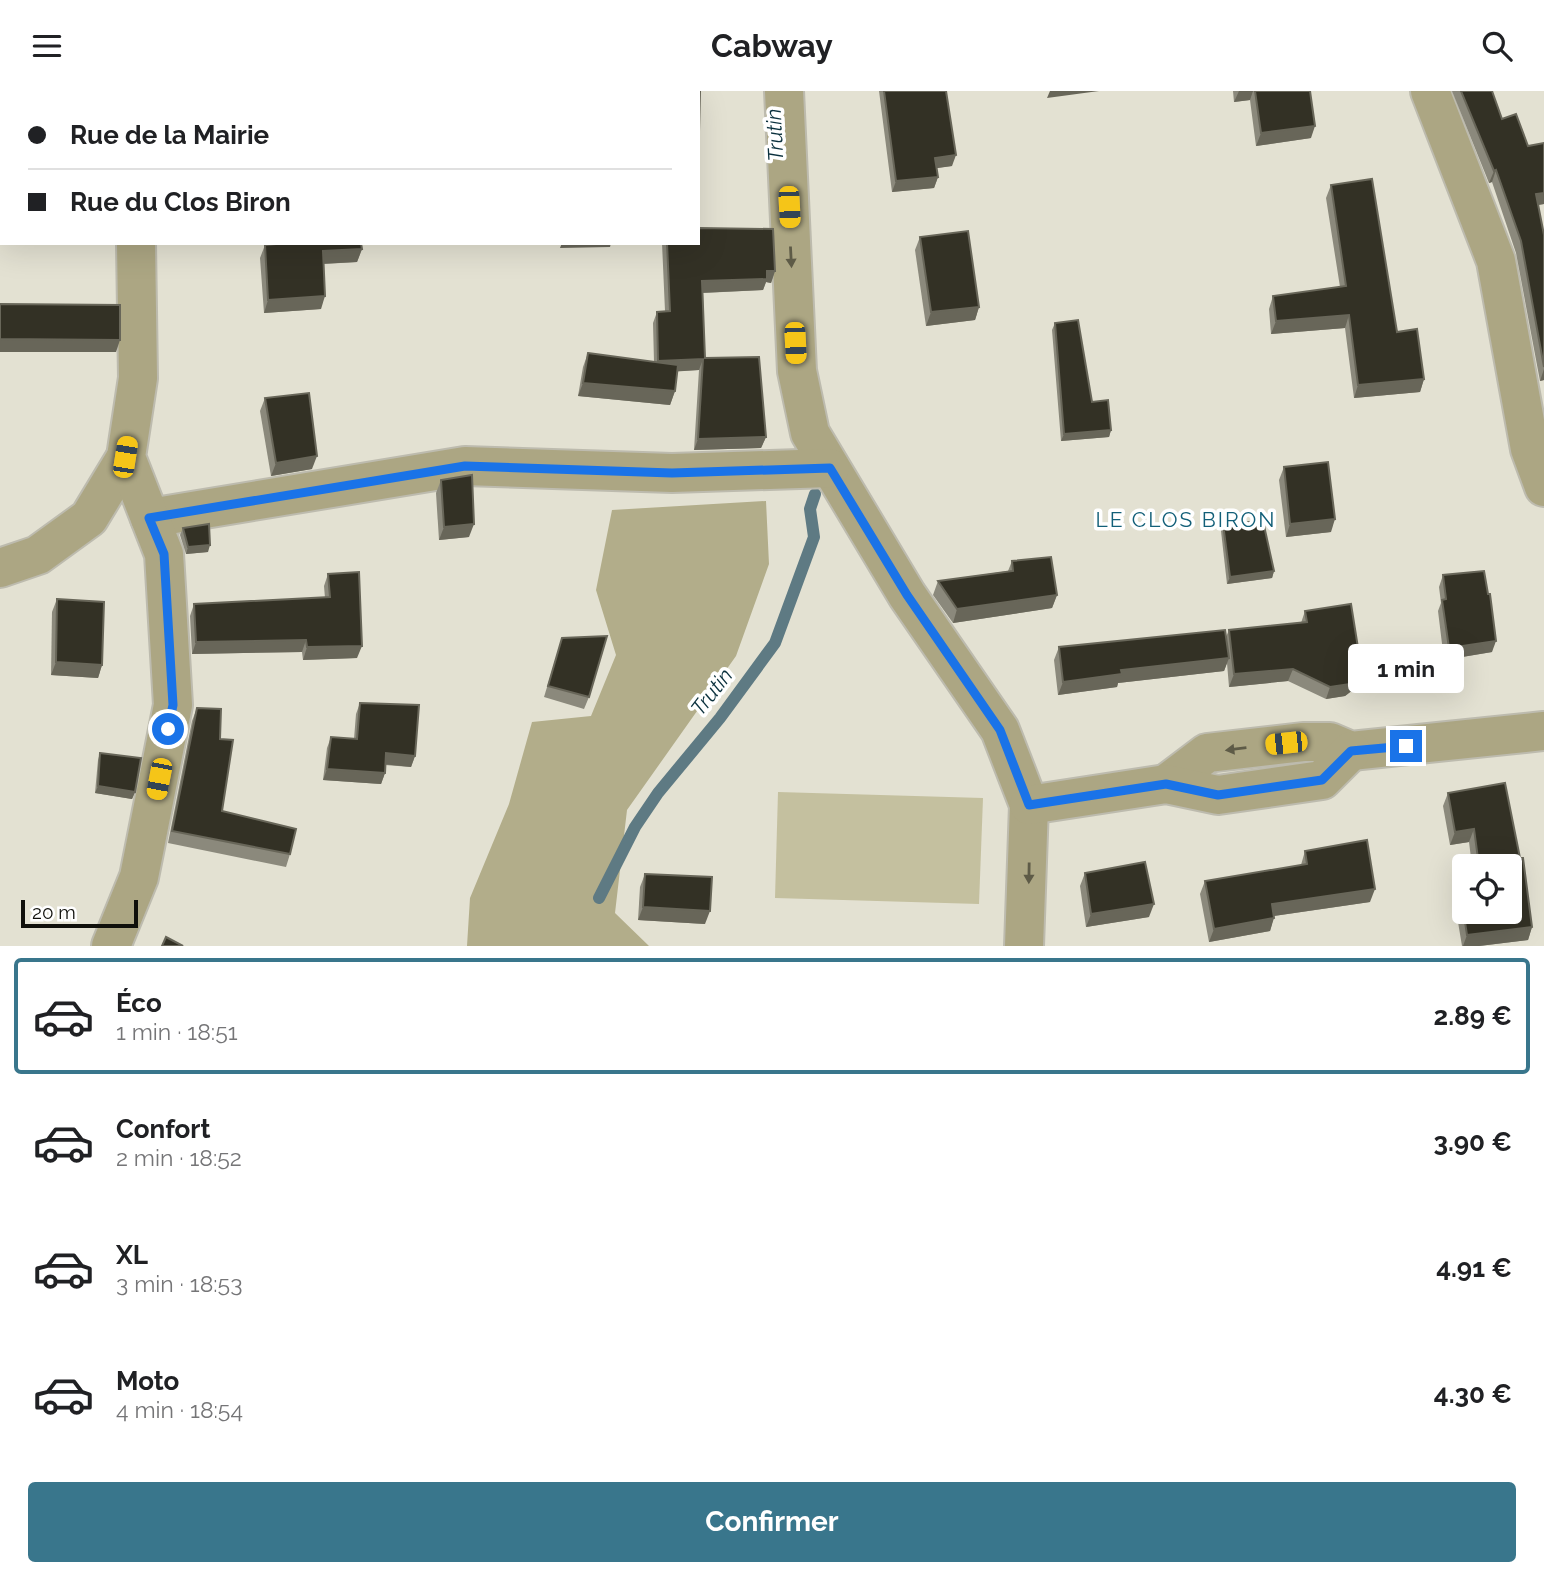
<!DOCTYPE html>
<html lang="fr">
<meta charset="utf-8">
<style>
:root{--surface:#fff;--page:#f2f2f2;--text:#202124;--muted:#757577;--line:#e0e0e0;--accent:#39768c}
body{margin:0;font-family:Raleway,sans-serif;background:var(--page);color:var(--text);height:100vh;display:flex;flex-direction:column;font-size:26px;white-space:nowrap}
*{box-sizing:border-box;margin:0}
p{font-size:23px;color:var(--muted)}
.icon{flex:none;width:38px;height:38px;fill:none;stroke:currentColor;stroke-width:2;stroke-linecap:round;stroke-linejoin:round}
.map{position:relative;height:855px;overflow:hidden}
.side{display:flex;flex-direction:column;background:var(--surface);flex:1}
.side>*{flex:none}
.guide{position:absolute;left:0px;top:0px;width:700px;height:154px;box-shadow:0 7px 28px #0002;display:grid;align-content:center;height:154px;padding:0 28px;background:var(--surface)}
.fabs{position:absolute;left:1452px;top:763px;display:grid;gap:14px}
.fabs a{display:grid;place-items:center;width:70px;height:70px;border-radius:7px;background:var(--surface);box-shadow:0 7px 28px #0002;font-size:35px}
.scale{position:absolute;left:21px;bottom:18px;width:117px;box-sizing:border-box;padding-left:7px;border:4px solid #10100b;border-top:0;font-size:19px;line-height:24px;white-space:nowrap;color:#10100b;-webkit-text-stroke:5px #fff;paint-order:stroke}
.end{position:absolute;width:32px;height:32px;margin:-16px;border:9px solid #1a73e8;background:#fff;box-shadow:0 0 0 4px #fff}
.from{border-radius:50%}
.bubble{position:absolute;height:49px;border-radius:7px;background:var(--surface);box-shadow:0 7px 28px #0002;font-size:23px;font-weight:700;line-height:49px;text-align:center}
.car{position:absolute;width:21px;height:42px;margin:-21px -10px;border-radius:9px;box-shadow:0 0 5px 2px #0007;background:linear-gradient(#f5c518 24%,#345 0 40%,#f5c518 0 76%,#345 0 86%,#f5c518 0)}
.guide b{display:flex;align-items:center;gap:24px;height:66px;font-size:26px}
.guide b+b{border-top:2px solid var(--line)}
.guide i{width:18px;height:18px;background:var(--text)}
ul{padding:12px 0 0;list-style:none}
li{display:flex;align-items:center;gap:21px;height:116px;margin:0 14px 10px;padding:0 14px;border:4px solid transparent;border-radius:7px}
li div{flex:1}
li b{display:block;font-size:26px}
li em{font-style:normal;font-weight:700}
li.on{border-color:var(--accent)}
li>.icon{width:63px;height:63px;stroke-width:1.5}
.action{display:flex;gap:14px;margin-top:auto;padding:14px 28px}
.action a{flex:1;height:80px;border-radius:7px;background:var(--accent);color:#fff;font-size:28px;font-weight:700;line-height:80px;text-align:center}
header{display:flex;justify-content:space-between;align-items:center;height:91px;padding:0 28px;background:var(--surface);font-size:32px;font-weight:700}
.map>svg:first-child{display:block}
.green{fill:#c4c09f}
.forest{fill:#b2ad8a}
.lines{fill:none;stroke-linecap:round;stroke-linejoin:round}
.stream{stroke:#5e7a83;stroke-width:12}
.minor-casing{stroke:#bdbbae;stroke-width:42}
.minor{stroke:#aca683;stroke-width:38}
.wall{fill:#8b897c}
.shaded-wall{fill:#686659}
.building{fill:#333125;stroke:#686659;stroke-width:2}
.oneway{fill:#5e5b47}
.route{stroke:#1a73e8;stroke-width:9}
.labels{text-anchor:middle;stroke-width:7;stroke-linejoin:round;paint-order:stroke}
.water-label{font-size:21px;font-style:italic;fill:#0a303d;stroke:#fff}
.neighbourhood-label{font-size:21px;letter-spacing:2px;fill:#125f78;stroke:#fff}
</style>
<header><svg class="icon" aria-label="menu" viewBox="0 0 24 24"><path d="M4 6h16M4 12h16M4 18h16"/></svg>Cabway<svg class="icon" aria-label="search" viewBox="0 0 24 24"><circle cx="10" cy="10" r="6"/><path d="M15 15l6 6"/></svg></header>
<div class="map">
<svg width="1544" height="855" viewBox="0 0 1544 855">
<rect width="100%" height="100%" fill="#e3e1d2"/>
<path class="green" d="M 778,701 L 983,707 L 979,813 L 775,807 Z"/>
<path class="forest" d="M 766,410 L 769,473 L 736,565 L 627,719 L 615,822 L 649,855 L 467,855 L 470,807 L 509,713 L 532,631 L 591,625 L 616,564 L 596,499 L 612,419 Z"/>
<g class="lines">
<path class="stream" d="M 599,807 L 635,736 L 658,702 L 720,627 L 775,552 L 814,446 L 810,418 L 815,403"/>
<defs>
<g id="minor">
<path d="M 784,0 L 797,280 L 810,342 L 907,504 L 1000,639 L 1029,714 L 1024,855"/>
<path d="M 1430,0 L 1496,170 L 1530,358 L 1544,396"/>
<path d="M 135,2 L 135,0"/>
<path d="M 150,427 L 465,375 L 672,382 L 830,377"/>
<path d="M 0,477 L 38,464 L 89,427 L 126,366"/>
<path d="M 1166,693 L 1207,662 L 1303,651 L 1330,651 L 1351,660 L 1544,640"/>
<path d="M 1029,714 L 1166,693 L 1218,704 L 1322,689 L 1351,660"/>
<path d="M 111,855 L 139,786 L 173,614 L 164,463 L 126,366 L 138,287 L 136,152"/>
</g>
</defs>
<use href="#minor" class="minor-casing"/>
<use href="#minor" class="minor"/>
</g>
<g class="wall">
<path d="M 879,0 L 946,0 L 952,75 L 936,77 L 938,86 L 934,97 L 892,101 Z"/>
<path d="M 1233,0 L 1310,0 L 1311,47 L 1256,55 L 1250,9 L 1234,11 Z"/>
<path d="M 1452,0 L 1492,0 L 1502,28 L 1528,55 L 1544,52 L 1544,113 L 1538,114 L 1544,144 L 1544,289 L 1540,290 L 1516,162 L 1492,91 L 1489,92 Z"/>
<path d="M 1331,94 L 1397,241 L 1424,288 L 1420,301 L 1354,307 L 1345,237 L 1271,243 L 1269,218 L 1273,205 L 1340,196 L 1326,107 Z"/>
<path d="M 920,146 L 979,216 L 975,229 L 926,235 L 915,159 Z"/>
<path d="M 662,152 L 698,152 L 775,180 L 771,192 L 766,191 L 763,199 L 703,202 L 705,267 L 766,346 L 761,357 L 694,359 L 699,279 L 677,280 L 675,300 L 670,314 L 578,305 L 583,276 L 588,262 L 654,271 L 653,232 L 657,221 L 665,220 Z"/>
<path d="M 265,154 L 362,158 L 357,171 L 324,173 L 321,218 L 264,222 L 260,167 Z"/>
<path d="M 1055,232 L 1092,311 L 1111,339 L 1109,346 L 1061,350 L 1052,239 Z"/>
<path d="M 265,307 L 312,378 L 271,385 L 260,320 Z"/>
<path d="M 1284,376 L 1331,441 L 1286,446 L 1279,389 Z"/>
<path d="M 441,389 L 469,446 L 439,449 L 436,402 Z"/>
<path d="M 1223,433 L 1274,480 L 1272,487 L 1227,493 L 1221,440 Z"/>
<path d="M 183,437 L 208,461 L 186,463 L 180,444 Z"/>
<path d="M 1012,470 L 1057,504 L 1052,517 L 953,532 L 933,504 L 938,490 L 1008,480 Z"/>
<path d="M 328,483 L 357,567 L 303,569 L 302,561 L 192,563 L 190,525 L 194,513 L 325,507 L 324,495 Z"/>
<path d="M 1443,484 L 1492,561 L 1444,569 L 1438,520 L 1441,512 L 1439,496 Z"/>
<path d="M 57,508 L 102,574 L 98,587 L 51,584 L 52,521 Z"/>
<path d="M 1305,520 L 1358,595 L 1345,605 L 1326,608 L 1288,590 L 1229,596 L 1227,572 L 1224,580 L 1118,592 L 1117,596 L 1058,604 L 1054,569 L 1059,556 L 1226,546 L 1229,539 L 1301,532 Z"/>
<path d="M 562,547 L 589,606 L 584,618 L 544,606 Z"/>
<path d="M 360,612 L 415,665 L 411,676 L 385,674 L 385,682 L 381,693 L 323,689 L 327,657 L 331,646 L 354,648 L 356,623 Z"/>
<path d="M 197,617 L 220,648 L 222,720 L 290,763 L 286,776 L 168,752 L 192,630 Z"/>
<path d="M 100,662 L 135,701 L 132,708 L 95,702 L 98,669 Z"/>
<path d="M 1505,692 L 1532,836 L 1528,849 L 1479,855 L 1462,855 L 1458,831 L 1463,818 L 1510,775 L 1472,775 L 1469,751 L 1450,754 L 1443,715 L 1448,702 Z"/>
<path d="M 1305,760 L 1370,811 L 1274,825 L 1270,840 L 1209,851 L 1200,803 L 1205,790 L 1301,774 Z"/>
<path d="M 1085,782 L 1149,826 L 1086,836 L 1080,795 Z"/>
<path d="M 645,783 L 705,833 L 638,829 L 640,796 Z"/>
</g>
<g class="shaded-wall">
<path d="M 1050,0 L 1099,0 L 1047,7 Z"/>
<path d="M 1239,0 L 1253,0 L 1250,9 L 1234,11 Z"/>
<rect x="0" y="12" width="2" height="13"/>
<path d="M 1315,35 L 1311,47 L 1256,55 L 1261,42 Z"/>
<path d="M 956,64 L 952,75 L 931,78 L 935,67 Z"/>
<path d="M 1496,79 L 1492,91 L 1489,92 L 1494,80 Z"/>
<path d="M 938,86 L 934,97 L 892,101 L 896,90 Z"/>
<path d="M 1544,102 L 1544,113 L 1531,115 L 1536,103 Z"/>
<path d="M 562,152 L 611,152 L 610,156 L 560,157 Z"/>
<path d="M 362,158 L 357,171 L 318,173 L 323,160 Z"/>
<path d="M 767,180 L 775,180 L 771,192 L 766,191 L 763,199 L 698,202 L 702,190 Z"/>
<path d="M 325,205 L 321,218 L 264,222 L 268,209 Z"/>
<path d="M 979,216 L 975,229 L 926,235 L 931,221 Z"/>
<path d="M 1349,224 L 1345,237 L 1271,243 L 1276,230 Z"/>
<path d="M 0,248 L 120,249 L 116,261 L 0,261 Z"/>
<path d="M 703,268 L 699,279 L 654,282 L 658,270 Z"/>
<path d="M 1544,278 L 1544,289 L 1540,290 Z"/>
<path d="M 1424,288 L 1420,301 L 1354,307 L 1358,294 Z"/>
<path d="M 583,292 L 675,300 L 670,314 L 578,305 Z"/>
<path d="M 1111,339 L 1109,346 L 1061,350 L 1064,343 Z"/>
<path d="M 766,346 L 761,357 L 694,359 L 698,348 Z"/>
<path d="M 317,365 L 312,378 L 271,385 L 276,372 Z"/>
<path d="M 1335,428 L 1331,441 L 1286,446 L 1290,433 Z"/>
<path d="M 474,433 L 469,446 L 439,449 L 444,436 Z"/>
<path d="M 210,454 L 208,461 L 186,463 L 188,456 Z"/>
<path d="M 1274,480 L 1272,487 L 1227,493 L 1230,486 Z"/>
<path d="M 1057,504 L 1052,517 L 953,532 L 957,518 Z"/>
<path d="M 306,549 L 302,561 L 192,563 L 196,551 Z"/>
<path d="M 1496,550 L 1492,561 L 1444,569 L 1449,557 Z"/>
<path d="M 362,555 L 357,567 L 303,569 L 307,556 Z"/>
<path d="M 1229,567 L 1224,580 L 1118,592 L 1117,596 L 1058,604 L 1063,591 L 1121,579 Z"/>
<path d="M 56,571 L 102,574 L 98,587 L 51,584 Z"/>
<path d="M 1293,578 L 1288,590 L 1229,596 L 1234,583 Z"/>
<path d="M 1362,582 L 1358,595 L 1345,605 L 1326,608 L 1330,596 Z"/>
<path d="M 386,662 L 415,665 L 411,676 L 382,673 Z"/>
<path d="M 327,678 L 385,682 L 381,693 L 323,689 Z"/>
<path d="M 98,695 L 135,701 L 132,708 L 95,702 Z"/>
<path d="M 1474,738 L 1469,751 L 1450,754 L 1455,741 Z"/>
<path d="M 1375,798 L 1370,811 L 1267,826 L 1272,813 Z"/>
<path d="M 1154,813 L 1149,826 L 1086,836 L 1091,823 Z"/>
<path d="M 643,816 L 710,820 L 705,833 L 638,829 Z"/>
<path d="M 1274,827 L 1270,840 L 1209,851 L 1214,838 Z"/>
<path d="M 1532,836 L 1528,849 L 1479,855 L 1463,855 L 1467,844 Z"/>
</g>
<g class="building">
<path d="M 0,0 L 119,0 L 119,2 L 2,2 L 2,12 L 0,12 Z"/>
<path d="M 642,0 L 700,0 L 698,81 L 698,2 L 642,2 Z"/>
<path d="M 884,0 L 946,0 L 956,64 L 935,67 L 938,86 L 896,90 Z"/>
<path d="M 1255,0 L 1310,0 L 1315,35 L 1261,42 Z"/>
<path d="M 1461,0 L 1492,0 L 1502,28 L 1516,23 L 1528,55 L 1544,52 L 1544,102 L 1536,103 L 1544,144 L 1544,276 L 1521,150 L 1496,79 L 1494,80 Z"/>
<path d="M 1372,88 L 1397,241 L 1417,238 L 1424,288 L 1358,294 L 1349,224 L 1276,230 L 1273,205 L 1346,195 L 1331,94 Z"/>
<path d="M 698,137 L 773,138 L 775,180 L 767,180 L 767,188 L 702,190 L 705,267 L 759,266 L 766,346 L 698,348 L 703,268 L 658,270 L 657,221 L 670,220 L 667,152 L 698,152 Z"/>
<path d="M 968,140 L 979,216 L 931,221 L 920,146 Z"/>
<path d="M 287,152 L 361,152 L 362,158 L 323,160 L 325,205 L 268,209 L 265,154 Z"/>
<path d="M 0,213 L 120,214 L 120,249 L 0,248 Z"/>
<path d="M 1078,229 L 1092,311 L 1108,309 L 1111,339 L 1064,343 L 1055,232 Z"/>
<path d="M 588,262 L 678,274 L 675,300 L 583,292 Z"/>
<path d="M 309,302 L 317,365 L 276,372 L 265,307 Z"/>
<path d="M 1328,371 L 1335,428 L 1290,433 L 1284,376 Z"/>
<path d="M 472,384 L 474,433 L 444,436 L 441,389 Z"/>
<path d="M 1263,430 L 1274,480 L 1230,486 L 1223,433 Z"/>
<path d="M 209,433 L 210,454 L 188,456 L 183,437 Z"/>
<path d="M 1051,466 L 1057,504 L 957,518 L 938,490 L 1013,480 L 1012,470 Z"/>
<path d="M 1484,480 L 1488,503 L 1490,503 L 1496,550 L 1449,557 L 1442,509 L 1446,508 L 1443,484 Z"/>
<path d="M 359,481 L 362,555 L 307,556 L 306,549 L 196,551 L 194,513 L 330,506 L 328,483 Z"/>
<path d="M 57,508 L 104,511 L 102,574 L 56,571 Z"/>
<path d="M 1351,513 L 1362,582 L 1350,593 L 1330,596 L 1293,578 L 1234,583 L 1229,539 L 1307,531 L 1305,520 Z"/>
<path d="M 1225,539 L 1229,567 L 1121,579 L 1122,583 L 1063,591 L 1059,556 Z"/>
<path d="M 607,545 L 589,606 L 548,595 L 562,547 Z"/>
<path d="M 360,612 L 419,614 L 415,665 L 386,662 L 385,682 L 327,678 L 331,646 L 357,648 Z"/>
<path d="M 197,617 L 221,618 L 220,648 L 233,649 L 222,720 L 296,738 L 290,763 L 172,740 Z"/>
<path d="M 100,662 L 141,667 L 135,701 L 98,695 Z"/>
<path d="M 1505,692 L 1520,767 L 1523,767 L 1532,836 L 1467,844 L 1463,818 L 1465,815 L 1465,821 L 1510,821 L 1510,775 L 1479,775 L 1474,738 L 1455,741 L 1448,702 Z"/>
<path d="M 1367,749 L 1375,798 L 1272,813 L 1274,827 L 1214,838 L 1205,790 L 1307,773 L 1305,760 Z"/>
<path d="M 1145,771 L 1154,813 L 1091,823 L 1085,782 Z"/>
<path d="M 645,783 L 712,786 L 710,820 L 643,816 Z"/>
<path d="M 166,846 L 183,855 L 162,855 Z"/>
</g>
<defs><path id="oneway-solid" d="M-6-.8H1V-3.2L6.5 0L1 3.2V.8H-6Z" transform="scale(1.75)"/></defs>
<g class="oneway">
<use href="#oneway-solid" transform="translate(791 166) rotate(87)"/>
<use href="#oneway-solid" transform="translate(1236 658) rotate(173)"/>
<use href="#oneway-solid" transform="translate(1029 782) rotate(91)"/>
</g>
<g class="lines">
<path class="route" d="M 168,638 L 173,614 L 164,463 L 149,427 L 465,375 L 672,382 L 830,377 L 907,504 L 1000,639 L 1029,714 L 1166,693 L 1218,704 L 1322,689 L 1351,660 L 1406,655"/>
</g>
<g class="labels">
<g class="water-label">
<text transform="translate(775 44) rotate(-93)" y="7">Trutin</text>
<text transform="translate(712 601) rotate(-52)" y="7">Trutin</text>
</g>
<g class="neighbourhood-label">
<text x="1186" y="436">LE CLOS BIRON</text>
</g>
</g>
</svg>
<div class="fabs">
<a><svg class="icon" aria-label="locate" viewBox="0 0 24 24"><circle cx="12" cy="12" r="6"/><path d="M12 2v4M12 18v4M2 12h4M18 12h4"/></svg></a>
</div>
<div class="scale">20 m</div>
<i class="end from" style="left:168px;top:638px"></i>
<i class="end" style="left:1406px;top:655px"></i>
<div class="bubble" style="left:1348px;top:553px;width:116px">1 min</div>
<i class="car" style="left:789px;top:116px;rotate:177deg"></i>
<i class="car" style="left:795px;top:252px;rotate:177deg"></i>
<i class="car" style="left:125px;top:366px;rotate:9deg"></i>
<i class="car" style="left:1286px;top:652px;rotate:264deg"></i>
<i class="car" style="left:159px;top:688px;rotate:191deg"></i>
<div class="guide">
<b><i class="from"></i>Rue de la Mairie</b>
<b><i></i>Rue du Clos Biron</b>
</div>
</div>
<section class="side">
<ul>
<li class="on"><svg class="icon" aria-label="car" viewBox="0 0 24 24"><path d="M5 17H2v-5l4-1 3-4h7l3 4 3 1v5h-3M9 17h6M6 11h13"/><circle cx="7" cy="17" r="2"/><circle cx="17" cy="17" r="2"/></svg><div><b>Éco</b><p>1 min · 18:51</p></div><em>2.89 €</em></li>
<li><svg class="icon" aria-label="car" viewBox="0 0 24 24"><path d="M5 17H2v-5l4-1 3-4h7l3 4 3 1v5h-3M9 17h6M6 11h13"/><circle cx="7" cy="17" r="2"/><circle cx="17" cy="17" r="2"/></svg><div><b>Confort</b><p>2 min · 18:52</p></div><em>3.90 €</em></li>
<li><svg class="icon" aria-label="car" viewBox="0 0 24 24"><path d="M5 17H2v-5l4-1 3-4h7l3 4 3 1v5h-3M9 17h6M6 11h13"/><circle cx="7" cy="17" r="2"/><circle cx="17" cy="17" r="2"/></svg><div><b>XL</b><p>3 min · 18:53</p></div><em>4.91 €</em></li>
<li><svg class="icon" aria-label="car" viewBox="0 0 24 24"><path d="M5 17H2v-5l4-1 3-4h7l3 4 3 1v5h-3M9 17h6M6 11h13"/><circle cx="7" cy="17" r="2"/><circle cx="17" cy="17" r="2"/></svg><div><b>Moto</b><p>4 min · 18:54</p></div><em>4.30 €</em></li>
</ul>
<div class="action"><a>Confirmer</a></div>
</section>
